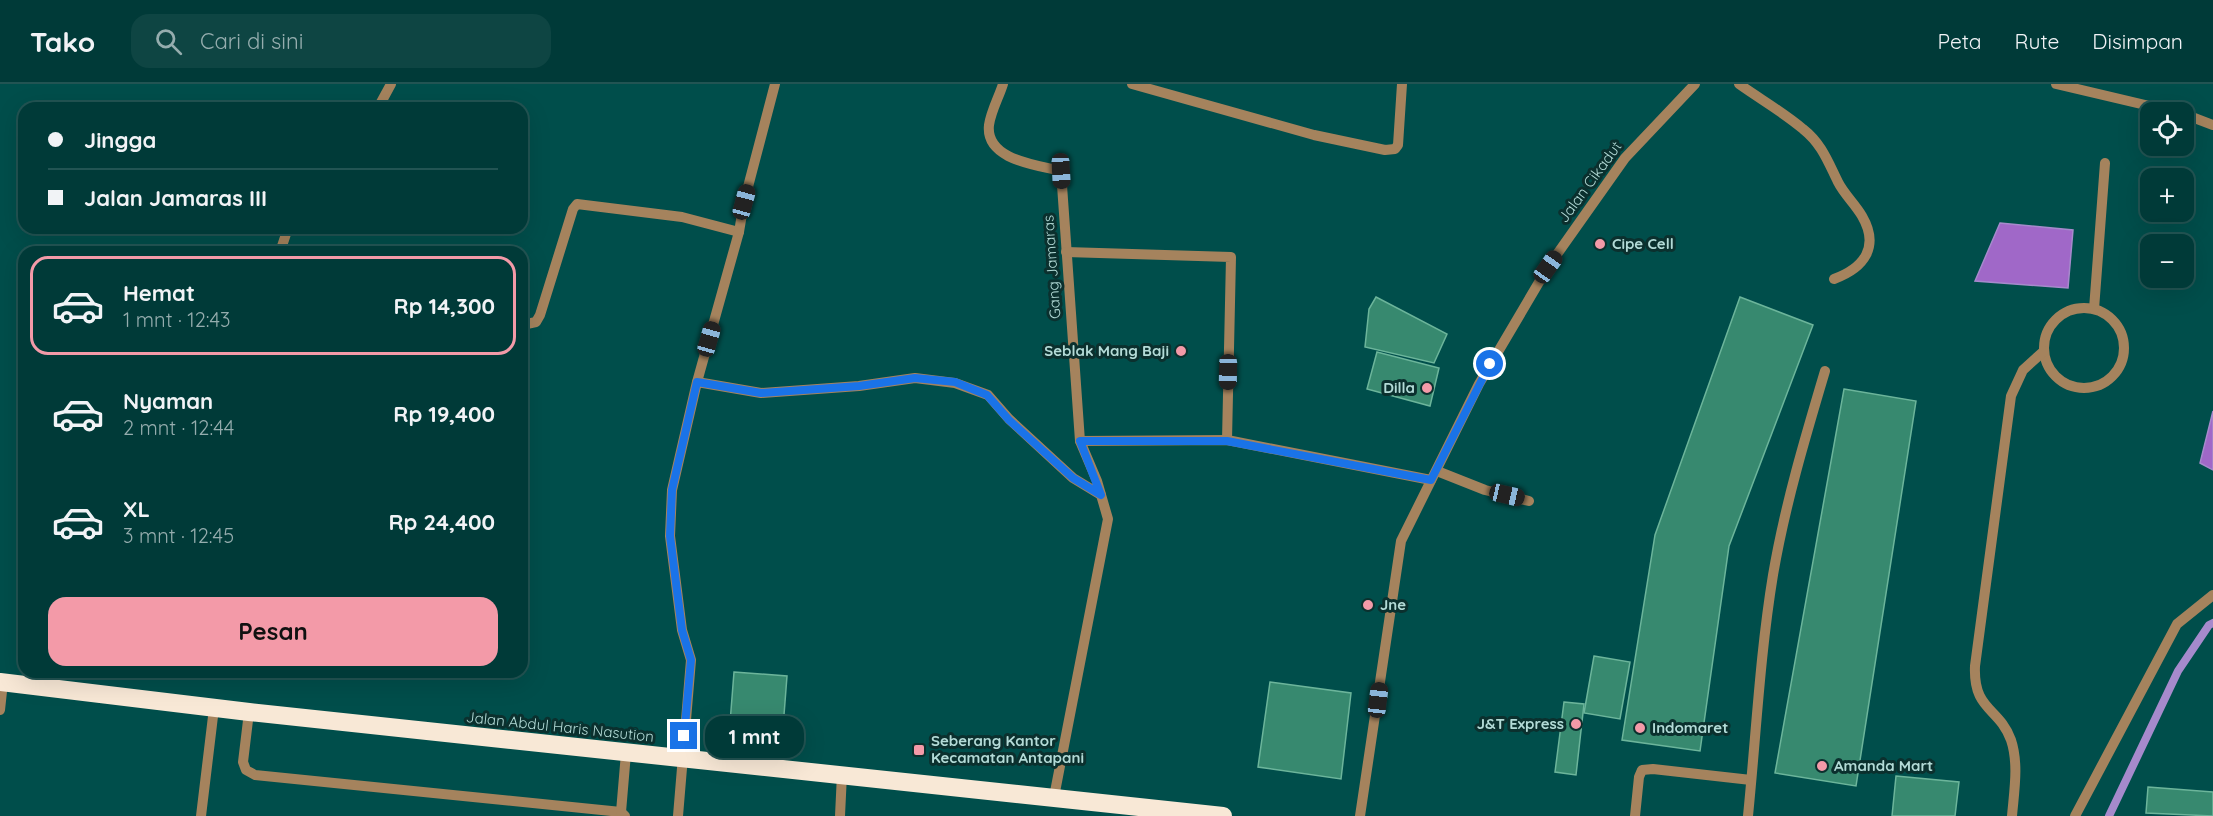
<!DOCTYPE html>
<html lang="id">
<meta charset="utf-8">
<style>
:root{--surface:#003a38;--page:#0e4543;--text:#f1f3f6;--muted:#95adae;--line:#225453;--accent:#f39aa8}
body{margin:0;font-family:Quicksand,sans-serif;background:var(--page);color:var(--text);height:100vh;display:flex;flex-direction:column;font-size:22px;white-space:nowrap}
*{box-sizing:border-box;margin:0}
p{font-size:20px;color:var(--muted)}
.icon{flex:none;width:33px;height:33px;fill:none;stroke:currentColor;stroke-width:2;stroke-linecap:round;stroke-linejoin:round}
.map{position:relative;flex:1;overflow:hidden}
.side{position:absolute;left:18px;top:162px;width:510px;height:432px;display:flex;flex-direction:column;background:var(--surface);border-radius:18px;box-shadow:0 6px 24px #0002,0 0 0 2px var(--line)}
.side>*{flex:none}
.banner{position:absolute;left:18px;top:18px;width:510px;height:132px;border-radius:18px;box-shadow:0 6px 24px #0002,0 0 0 2px var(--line);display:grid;align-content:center;height:132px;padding:0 30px;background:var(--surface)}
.buttons{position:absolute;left:2140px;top:18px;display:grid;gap:12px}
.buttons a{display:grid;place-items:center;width:54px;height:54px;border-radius:12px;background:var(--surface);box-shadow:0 6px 24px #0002,0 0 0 2px var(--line);font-size:30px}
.end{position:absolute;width:27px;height:27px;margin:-14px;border:8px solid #1a73e8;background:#fff;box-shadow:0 0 0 3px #fff}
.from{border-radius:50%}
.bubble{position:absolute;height:42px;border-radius:18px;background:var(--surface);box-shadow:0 6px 24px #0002,0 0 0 2px var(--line);font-size:20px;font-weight:700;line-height:42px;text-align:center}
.car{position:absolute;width:18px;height:36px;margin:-18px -9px;border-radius:8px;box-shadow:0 0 4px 2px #0007;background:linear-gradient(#222 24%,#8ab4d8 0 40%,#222 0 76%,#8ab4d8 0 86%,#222 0)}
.banner b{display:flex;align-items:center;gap:21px;height:57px;font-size:22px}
.banner b+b{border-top:2px solid var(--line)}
.banner i{width:15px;height:15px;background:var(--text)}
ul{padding:10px 0 0;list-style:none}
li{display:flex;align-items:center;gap:18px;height:99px;margin:0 12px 9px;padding:0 18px;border:3px solid transparent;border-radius:18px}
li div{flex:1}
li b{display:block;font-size:22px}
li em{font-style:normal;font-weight:700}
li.on{border-color:var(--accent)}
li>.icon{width:54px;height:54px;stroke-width:1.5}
.button{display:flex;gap:12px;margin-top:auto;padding:12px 30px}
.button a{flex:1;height:69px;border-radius:18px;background:var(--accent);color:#111;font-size:24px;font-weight:700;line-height:69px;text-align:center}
header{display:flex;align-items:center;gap:36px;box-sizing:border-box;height:84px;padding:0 30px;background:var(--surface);border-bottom:2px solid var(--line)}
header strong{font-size:28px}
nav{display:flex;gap:33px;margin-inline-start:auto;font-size:21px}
.search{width:420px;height:54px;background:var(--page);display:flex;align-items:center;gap:15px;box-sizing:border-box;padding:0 21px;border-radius:18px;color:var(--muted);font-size:22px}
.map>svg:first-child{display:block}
.water{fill:#a068c8;stroke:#a68acc;stroke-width:1.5}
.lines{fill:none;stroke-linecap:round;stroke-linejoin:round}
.stream{stroke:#a68acc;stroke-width:8}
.building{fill:#37896f;stroke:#6cb59b;stroke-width:1.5}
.minor{stroke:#a5835d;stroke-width:10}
.highway{stroke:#f8e8d6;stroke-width:18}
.route{stroke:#1a73e8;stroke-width:8}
.poi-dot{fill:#f39aa8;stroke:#0b302e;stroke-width:2}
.labels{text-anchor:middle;stroke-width:6;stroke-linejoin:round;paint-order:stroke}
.street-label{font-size:15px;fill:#b3dbd7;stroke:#0b302e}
.poi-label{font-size:15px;font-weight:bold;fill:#b3dbd7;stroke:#0b302e;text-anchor:start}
</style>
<header>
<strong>Tako</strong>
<div class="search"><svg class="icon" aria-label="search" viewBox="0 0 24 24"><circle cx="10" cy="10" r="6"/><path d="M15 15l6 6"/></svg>Cari di sini</div>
<nav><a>Peta</a><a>Rute</a><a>Disimpan</a></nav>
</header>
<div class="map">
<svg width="2213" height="732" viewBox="0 0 2213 732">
<rect width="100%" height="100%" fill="#004e4b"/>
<g class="water">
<path d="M 2000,139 L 2073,146 L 2068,204 L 1975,197 Z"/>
<path d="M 2213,327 L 2213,386 L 2200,379 Z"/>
</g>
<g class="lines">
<path class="stream" d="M 2109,732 L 2178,587 L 2209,541 L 2213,539"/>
</g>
<g class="building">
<path d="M 1376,213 L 1447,250 L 1434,279 L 1365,263 L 1369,225 Z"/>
<path d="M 1740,213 L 1813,241 L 1729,462 L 1700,667 L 1622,656 L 1655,451 Z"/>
<path d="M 1377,268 L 1439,284 L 1430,322 L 1367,305 Z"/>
<path d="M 1844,305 L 1916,317 L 1856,702 L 1775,689 Z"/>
<path d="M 1594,572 L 1630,578 L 1620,635 L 1584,629 Z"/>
<path d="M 734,588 L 787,592 L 783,644 L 730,639 Z"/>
<path d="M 1270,598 L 1351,609 L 1341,695 L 1258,683 Z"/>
<path d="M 1564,618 L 1584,620 L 1576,691 L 1555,688 Z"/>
<path d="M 1896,692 L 1959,698 L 1955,732 L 1892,732 Z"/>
<path d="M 2148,703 L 2213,708 L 2213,732 L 2146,729 Z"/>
</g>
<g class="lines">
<g class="minor">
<path d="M 1003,0 C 999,13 991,27 989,41 C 985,76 1037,81 1061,87 L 1080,357 L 1097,397 L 1108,435 L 1054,713"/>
<path d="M 1132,0 L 1314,51 L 1385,66 L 1395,65 L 1398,61 L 1402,0"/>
<path d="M 1739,0 C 1760,15 1783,28 1803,45 C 1822,60 1828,78 1838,98 C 1844,110 1855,120 1862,132 C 1880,163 1864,184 1834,195"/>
<path d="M 2056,0 L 2175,28"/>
<path d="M 378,24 L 391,0"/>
<path d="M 2184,30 L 2213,41"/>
<path d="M 280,168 L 288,144"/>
<path d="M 1066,168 L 1231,173 L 1227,356"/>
<circle cx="2084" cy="264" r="40"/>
<path d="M 2094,225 L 2105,79"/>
<path d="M 522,241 L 536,238 L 540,231 L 573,125 L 577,120 L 682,133 L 739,148"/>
<path d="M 697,298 L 761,309 L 859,302 L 915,294 L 955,299 L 988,311 L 1009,335 L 1073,394 L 1101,411"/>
<path d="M 1080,357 L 1227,356 L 1431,396"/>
<path d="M 1437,387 L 1485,406 L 1529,417"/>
<path d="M 53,603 L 57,588"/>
<path d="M 0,626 L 3,598"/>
<path d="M 249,628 L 243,678 L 246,686 L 255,691 L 621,728"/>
<path d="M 201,732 L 214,624"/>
<path d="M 625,732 L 621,728 L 626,669"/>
<path d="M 678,732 L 691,576 L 682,546 L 670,452 L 672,406 L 697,298 L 739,148 L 744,118 L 775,0"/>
<path d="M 840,732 L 842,690"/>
<path d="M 1360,732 L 1401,457 L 1479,300 L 1548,183 L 1625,74 L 1695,0"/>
<path d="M 1635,732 L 1639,693 L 1642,686 L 1653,685 L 1751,696"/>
<path d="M 1748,732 C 1756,652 1760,570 1773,491 C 1785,421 1805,354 1825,287"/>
<path d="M 2012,732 C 2014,708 2019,680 2011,656 C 1999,623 1973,627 1975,582 L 2011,312 L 2023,286 L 2044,267"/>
<path d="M 2075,732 L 2177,540 L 2213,511"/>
</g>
<path class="highway" d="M 0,598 L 249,628 L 1223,732"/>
</g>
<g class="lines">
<path class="route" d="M 684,652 L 691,576 L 682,546 L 670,452 L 672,406 L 697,298 L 761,309 L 859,302 L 915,294 L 955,298 L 987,311 L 1009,336 L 1073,394 L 1101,411 L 1080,357 L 1227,357 L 1431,396 L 1490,280"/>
</g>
<g class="poi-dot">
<circle cx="1600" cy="160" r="6"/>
<circle cx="1181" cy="267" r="6"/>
<circle cx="1427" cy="304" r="6"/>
<circle cx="1368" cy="521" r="6"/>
<circle cx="1576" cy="640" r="6"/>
<circle cx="1640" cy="644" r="6"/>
<rect x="913" y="660" width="12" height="12" rx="3"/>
<circle cx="1822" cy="682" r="6"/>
</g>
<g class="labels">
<g class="street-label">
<text transform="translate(1590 98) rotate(-54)" y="5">Jalan Cikadut</text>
<text transform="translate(1052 183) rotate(-94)" y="5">Gang Jamaras</text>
<text transform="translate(560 643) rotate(6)" y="5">Jalan Abdul Haris Nasution</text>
</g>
<g class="poi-label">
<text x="1612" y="165">Cipe Cell</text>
<text x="1169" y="272" text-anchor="end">Seblak Mang Baji</text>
<text x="1415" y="309" text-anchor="end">Dilla</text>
<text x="1380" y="526">Jne</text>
<text x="1564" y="645" text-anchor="end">J&amp;T Express</text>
<text x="1652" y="649">Indomaret</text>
<text x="931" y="662">Seberang Kantor<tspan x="931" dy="17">Kecamatan Antapani</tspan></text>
<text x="1834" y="687">Amanda Mart</text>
</g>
</g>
</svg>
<div class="buttons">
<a><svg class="icon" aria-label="locate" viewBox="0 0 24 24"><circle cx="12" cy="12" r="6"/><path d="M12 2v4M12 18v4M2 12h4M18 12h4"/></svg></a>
<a>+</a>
<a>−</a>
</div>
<i class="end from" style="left:1490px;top:280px"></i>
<i class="end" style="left:684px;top:652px"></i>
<div class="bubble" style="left:705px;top:632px;width:99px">1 mnt</div>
<i class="car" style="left:1061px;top:87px;rotate:177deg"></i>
<i class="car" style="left:744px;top:118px;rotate:15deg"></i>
<i class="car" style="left:1548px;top:183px;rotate:35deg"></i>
<i class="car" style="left:709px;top:255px;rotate:16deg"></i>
<i class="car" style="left:1228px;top:288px;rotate:181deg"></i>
<i class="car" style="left:1507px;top:411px;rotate:103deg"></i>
<i class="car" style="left:1378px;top:616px;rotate:7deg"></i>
<div class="banner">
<b><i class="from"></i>Jingga</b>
<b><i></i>Jalan Jamaras III</b>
</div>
<section class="side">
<ul>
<li class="on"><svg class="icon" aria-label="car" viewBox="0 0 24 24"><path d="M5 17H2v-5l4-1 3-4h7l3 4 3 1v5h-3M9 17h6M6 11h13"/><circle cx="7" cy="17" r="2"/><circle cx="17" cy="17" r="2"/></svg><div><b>Hemat</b><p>1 mnt · 12:43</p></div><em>Rp 14,300</em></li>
<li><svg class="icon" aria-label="car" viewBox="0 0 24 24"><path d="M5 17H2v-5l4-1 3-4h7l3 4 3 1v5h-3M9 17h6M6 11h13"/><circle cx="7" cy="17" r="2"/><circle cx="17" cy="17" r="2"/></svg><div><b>Nyaman</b><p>2 mnt · 12:44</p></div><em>Rp 19,400</em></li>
<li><svg class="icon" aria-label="car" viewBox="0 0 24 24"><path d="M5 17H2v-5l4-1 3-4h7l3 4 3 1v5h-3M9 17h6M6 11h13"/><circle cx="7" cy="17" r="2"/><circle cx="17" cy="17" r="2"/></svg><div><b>XL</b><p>3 mnt · 12:45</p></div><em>Rp 24,400</em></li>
</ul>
<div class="button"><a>Pesan</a></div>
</section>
</div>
